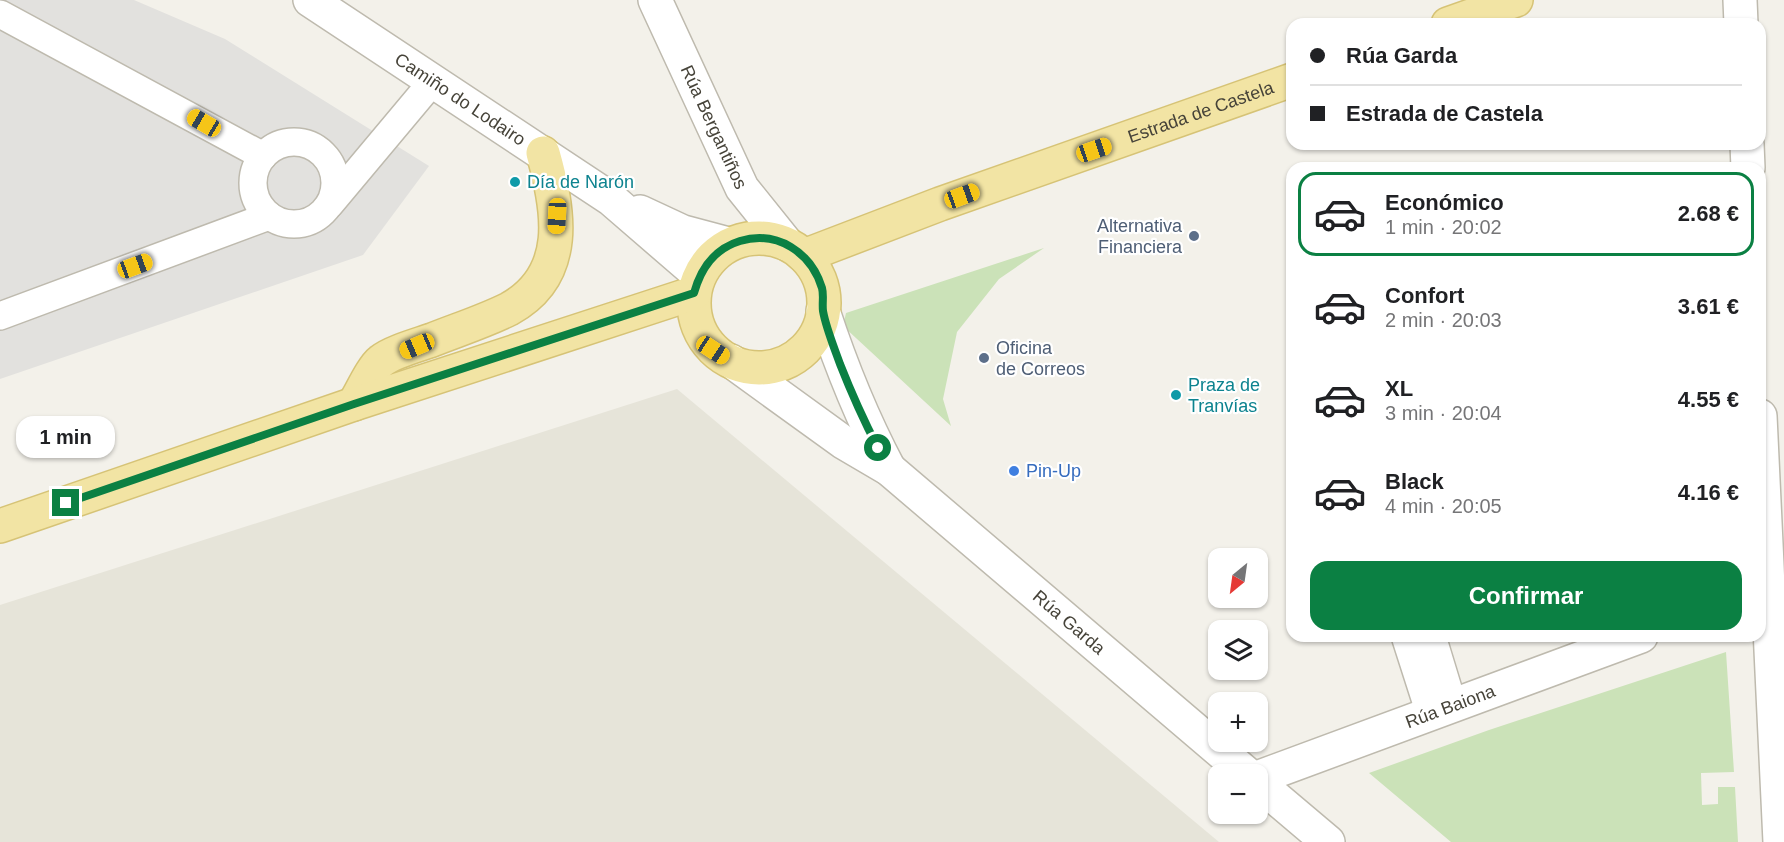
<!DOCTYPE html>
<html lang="es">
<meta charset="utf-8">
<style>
:root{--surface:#fff;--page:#f2f2f2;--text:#202124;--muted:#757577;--line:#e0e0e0;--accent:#0b8043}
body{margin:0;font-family:Helvetica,sans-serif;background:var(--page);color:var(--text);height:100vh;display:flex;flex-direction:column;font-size:22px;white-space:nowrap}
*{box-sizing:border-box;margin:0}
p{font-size:20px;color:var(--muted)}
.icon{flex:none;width:33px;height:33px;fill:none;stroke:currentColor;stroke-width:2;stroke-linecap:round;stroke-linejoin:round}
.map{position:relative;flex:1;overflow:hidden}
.side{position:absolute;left:1286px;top:162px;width:480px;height:480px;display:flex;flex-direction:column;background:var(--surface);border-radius:18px;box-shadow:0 2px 4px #0004}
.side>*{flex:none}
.top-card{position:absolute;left:1286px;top:18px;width:480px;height:132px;border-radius:18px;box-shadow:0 2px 4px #0004;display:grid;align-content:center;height:132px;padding:0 24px;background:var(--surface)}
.needle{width:39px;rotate:209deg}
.buttons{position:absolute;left:1208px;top:548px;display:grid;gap:12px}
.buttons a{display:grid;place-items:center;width:60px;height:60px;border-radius:12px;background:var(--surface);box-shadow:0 2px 4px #0004;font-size:30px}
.end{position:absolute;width:27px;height:27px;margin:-14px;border:8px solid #0b8043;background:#fff;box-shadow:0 0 0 3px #fff}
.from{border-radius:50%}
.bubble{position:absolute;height:42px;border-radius:18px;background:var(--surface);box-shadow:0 2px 4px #0004;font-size:20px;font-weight:700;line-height:42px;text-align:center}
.car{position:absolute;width:18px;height:36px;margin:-18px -9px;border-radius:8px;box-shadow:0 0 4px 2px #0007;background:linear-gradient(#f5c518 24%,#345 0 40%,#f5c518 0 76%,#345 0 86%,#f5c518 0)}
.top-card b{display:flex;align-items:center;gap:21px;height:57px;font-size:22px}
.top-card b+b{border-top:2px solid var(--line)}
.top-card i{width:15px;height:15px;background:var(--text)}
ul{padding:10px 0 0;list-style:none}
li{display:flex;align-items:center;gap:18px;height:84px;margin:0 12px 9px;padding:0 12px;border:3px solid transparent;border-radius:18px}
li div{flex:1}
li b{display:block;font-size:22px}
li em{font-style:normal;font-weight:700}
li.active{border-color:var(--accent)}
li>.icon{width:54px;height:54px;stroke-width:1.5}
.primary-button{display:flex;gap:12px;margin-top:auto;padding:12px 24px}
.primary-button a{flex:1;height:69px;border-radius:18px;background:var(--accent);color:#fff;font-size:24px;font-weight:700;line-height:69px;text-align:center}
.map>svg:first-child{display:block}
.residential{fill:#e6e4d9}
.grass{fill:#cbe2b8}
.parking{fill:#e2e1de}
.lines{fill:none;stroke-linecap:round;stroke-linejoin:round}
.lane-casing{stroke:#bebaae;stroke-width:30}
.street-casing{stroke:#bebaae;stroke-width:36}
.primary-casing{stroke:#d6c376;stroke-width:36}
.lane{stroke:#fff;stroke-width:27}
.street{stroke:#fff;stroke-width:33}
.primary{stroke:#f2e4a4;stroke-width:33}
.route{stroke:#0b8043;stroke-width:8}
.culture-dot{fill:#0f9aa8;stroke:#fff;stroke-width:2}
.service-dot{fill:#5c6f8a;stroke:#fff;stroke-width:2}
.shop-dot{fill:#3f7fe0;stroke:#fff;stroke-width:2}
.labels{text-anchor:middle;stroke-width:4.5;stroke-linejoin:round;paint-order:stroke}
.street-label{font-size:18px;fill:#464339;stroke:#fff}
.culture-label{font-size:18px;fill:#0d838f;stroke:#fff;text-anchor:start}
.service-label{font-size:18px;fill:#4e5e75;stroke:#fff;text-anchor:end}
.shop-label{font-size:18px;fill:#366cbe;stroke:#fff;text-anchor:start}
</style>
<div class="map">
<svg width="1784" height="842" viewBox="0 0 1784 842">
<rect width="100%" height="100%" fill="#f3f1ea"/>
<path class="residential" d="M 677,389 L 1219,842 L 0,842 L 0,605 Z"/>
<g class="grass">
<path d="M 1044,248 L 999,279 L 957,332 L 943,399 L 951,426 L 843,326 L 846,313 Z"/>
<path d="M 1726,652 L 1734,772 L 1701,773 L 1702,805 L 1718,804 L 1718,787 L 1735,787 L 1738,842 L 1451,842 L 1369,773 L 1489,730 Z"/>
</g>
<path class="parking" d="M 0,0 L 134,0 L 225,39 L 429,166 L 363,255 L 0,379 Z"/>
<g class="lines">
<defs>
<g id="lane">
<path d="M 0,14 L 263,156"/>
<circle cx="294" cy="183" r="41"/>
<path d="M 330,204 L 433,81"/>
<path d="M 0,316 L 269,216"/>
<path d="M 1405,636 L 1430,714"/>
<path d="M 1432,636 L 1453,705"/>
</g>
<g id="street">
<path id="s1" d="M 310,0 L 611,199 L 699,275"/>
<path id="s2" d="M 655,0 L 742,188 L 787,244"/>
<path d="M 1740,0 L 1741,24"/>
<path d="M 1747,144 L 1748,168"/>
<path d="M 640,212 L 683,232 L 728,244"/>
<path d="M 823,311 C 841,366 862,418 889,469"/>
<path id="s3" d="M 731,361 L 843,442 L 889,469 L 1247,774"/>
<path d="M 1760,416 L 1780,842"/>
<path id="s4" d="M 1257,778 L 1641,636"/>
<path d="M 1257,782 L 1328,842"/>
</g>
<g id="primary">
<path d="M 1448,24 L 1516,0"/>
<circle cx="759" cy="303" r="65"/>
<path id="s5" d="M 804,256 L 940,204 L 1292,80"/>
<path d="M 354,404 C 361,393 372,368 381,361 C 392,352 418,345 432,340 C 457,330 485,321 509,309 C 571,275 559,209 543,153"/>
<path d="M 0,526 L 354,404 L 694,293"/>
</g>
</defs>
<use href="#lane" class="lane-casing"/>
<use href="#street" class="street-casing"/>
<use href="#primary" class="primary-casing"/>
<use href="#lane" class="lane"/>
<use href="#street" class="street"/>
<use href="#primary" class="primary"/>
</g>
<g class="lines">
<path class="route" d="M 66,503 L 354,404 L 694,293 C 701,268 714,249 740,241 C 777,230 811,252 822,288 C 824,295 822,303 823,311 C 826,328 834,347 840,364 C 851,392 864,421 878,448"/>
</g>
<g class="culture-dot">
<circle cx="515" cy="182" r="6"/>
<circle cx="1176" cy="395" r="6"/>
</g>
<g class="service-dot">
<circle cx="1194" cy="236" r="6"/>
<circle cx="984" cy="358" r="6"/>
</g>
<circle class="shop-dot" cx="1014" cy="471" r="6"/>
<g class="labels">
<g class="street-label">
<text dy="6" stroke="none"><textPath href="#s1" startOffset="180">Camiño do Lodairo</textPath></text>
<text dy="6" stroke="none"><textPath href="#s5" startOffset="422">Estrada de Castela</textPath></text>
<text dy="6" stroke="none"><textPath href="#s2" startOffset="140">Rúa Bergantiños</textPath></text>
<text dy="6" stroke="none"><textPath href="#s3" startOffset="428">Rúa Garda</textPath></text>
<text dy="6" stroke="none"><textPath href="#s4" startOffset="206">Rúa Baiona</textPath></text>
</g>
<g class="culture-label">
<text x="527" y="188">Día de Narón</text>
<text x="1188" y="391">Praza de<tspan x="1188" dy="21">Tranvías</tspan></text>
</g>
<g class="service-label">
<text x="1182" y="232">Alternativa<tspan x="1182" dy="21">Financiera</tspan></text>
<text x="996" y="354" text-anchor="start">Oficina<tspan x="996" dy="21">de Correos</tspan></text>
</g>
<g class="shop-label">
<text x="1026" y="477">Pin-Up</text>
</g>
</g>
</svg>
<div class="buttons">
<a><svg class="needle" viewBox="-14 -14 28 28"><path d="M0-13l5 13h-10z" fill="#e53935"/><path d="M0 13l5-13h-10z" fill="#757577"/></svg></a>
<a><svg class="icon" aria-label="layers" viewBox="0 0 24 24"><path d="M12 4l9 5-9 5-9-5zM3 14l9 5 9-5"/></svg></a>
<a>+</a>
<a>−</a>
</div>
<i class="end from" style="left:878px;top:448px"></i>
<i class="end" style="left:66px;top:503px"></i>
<div class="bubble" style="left:16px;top:416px;width:99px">1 min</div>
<i class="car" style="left:204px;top:123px;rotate:300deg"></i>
<i class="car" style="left:1094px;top:150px;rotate:71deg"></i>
<i class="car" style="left:962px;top:196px;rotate:70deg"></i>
<i class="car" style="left:557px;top:216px;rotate:183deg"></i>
<i class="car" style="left:135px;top:266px;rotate:70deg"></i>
<i class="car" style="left:417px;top:346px;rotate:247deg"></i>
<i class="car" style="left:713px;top:350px;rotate:123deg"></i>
<div class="top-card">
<b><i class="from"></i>Rúa Garda</b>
<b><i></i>Estrada de Castela</b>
</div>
<section class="side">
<ul>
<li class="active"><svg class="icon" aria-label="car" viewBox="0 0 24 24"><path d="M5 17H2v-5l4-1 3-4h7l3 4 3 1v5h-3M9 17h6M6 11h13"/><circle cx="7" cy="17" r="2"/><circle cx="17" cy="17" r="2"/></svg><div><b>Económico</b><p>1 min · 20:02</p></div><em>2.68 €</em></li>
<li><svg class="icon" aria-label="car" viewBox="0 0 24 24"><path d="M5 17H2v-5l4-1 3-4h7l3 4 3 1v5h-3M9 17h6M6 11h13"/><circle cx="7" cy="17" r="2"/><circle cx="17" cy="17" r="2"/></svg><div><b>Confort</b><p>2 min · 20:03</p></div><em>3.61 €</em></li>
<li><svg class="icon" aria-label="car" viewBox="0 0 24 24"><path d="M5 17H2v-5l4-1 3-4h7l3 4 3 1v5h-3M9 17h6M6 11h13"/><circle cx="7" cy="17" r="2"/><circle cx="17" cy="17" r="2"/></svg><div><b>XL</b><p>3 min · 20:04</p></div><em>4.55 €</em></li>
<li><svg class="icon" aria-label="car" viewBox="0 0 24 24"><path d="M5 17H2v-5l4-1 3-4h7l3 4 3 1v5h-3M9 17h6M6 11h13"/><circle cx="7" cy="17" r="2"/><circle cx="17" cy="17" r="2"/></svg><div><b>Black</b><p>4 min · 20:05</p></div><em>4.16 €</em></li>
</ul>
<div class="primary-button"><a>Confirmar</a></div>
</section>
</div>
